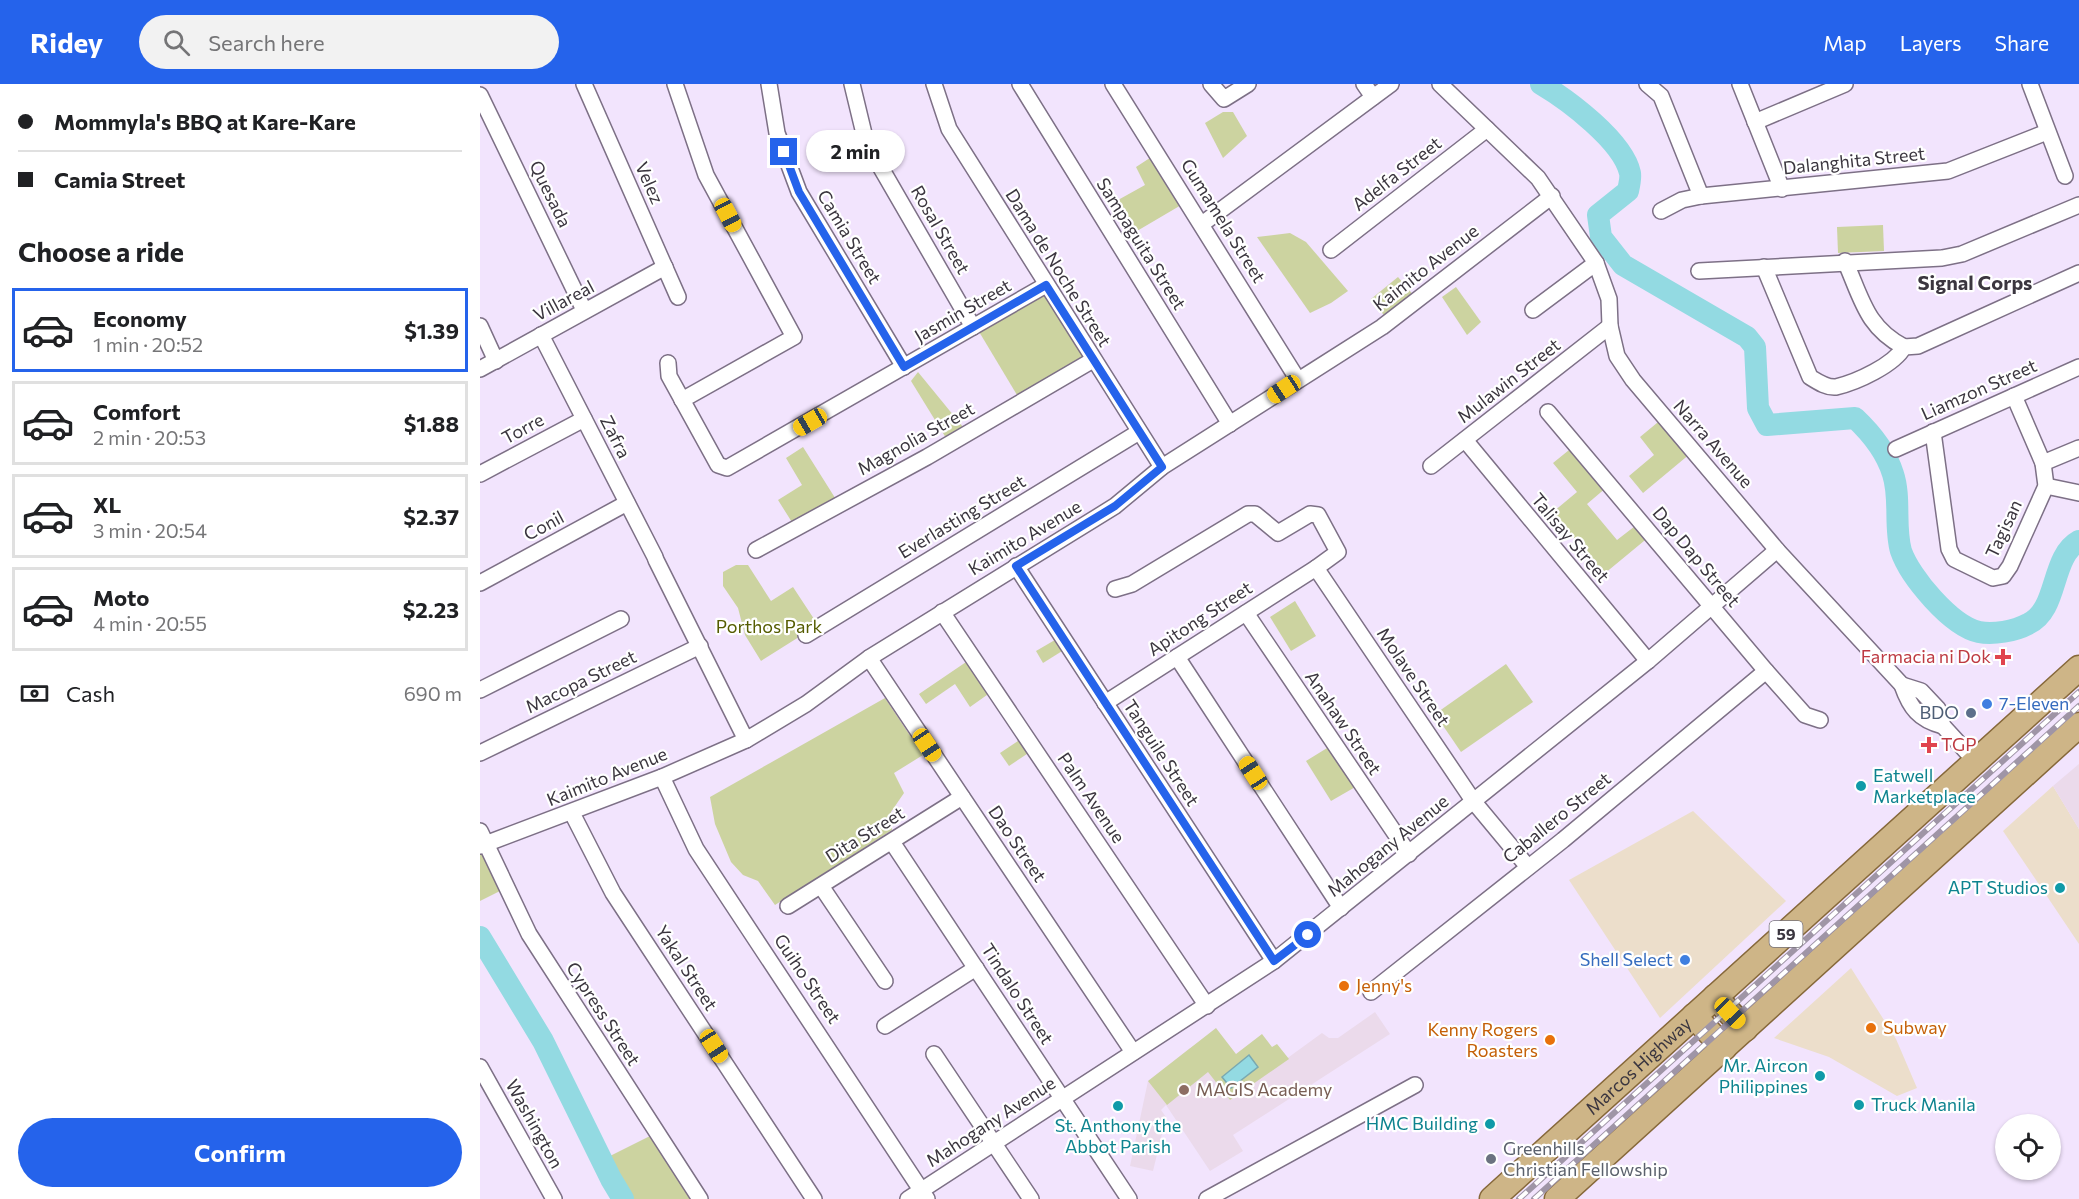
<!DOCTYPE html>
<meta charset="utf-8">
<style>
:root{--surface:#fff;--page:#f2f2f2;--text:#202124;--muted:#757577;--line:#e0e0e0;--accent:#2563eb}
body{margin:0;font-family:Commissioner,sans-serif;background:var(--page);color:var(--text);height:100vh;display:flex;flex-direction:column;font-size:22px;white-space:nowrap}
*{box-sizing:border-box;margin:0}
p{font-size:20px;color:var(--muted)}
.icon{flex:none;width:33px;height:33px;fill:none;stroke:currentColor;stroke-width:2;stroke-linecap:round;stroke-linejoin:round}
.map{position:relative;flex:1;overflow:hidden}
.drawer{display:flex;flex-direction:column;background:var(--surface);width:480px}
.drawer>*{flex:none}
.top-card{display:grid;align-content:center;height:132px;padding:0 18px;background:var(--surface)}
.controls{position:absolute;left:1515px;top:1030px;display:grid;gap:12px}
.controls a{display:grid;place-items:center;width:66px;height:66px;border-radius:50%;background:var(--surface);box-shadow:0 2px 4px #0004;font-size:30px}
.end{position:absolute;width:27px;height:27px;margin:-14px;border:8px solid #2563eb;background:#fff;box-shadow:0 0 0 3px #fff}
.from{border-radius:50%}
.bubble{position:absolute;height:42px;border-radius:21px;background:var(--surface);box-shadow:0 2px 4px #0004;font-size:20px;font-weight:700;line-height:42px;text-align:center}
.car{position:absolute;width:18px;height:36px;margin:-18px -9px;border-radius:8px;box-shadow:0 0 4px 2px #0007;background:linear-gradient(#f5c518 24%,#345 0 40%,#f5c518 0 76%,#345 0 86%,#f5c518 0)}
.top-card b{display:flex;align-items:center;gap:21px;height:57px;font-size:22px}
.top-card b+b{border-top:2px solid var(--line)}
.top-card i{width:15px;height:15px;background:var(--text)}
ul{padding:0;list-style:none}
li{display:flex;align-items:center;gap:18px;height:84px;margin:0 12px 9px;padding:0 6px;border:3px solid var(--line);border-radius:0px}
li div{flex:1}
li b{display:block;font-size:22px}
li em{font-style:normal;font-weight:700}
li.selected{border-color:var(--accent)}
li>.icon{width:54px;height:54px;stroke-width:1.5}
h2{padding:0 18px;font-size:27px;line-height:72px}
.pay{display:flex;align-items:center;gap:15px;height:66px;padding:0 18px;font-size:22px}
.pay p{margin-inline-start:auto}
.primary-button{display:flex;gap:12px;margin-top:auto;padding:12px 18px}
.primary-button a{flex:1;height:69px;border-radius:36px;background:var(--accent);color:#fff;font-size:24px;font-weight:700;line-height:69px;text-align:center}
header{display:flex;align-items:center;gap:36px;box-sizing:border-box;height:84px;padding:0 30px;background:var(--accent);color:#fff}
header strong{font-size:28px}
nav{display:flex;gap:33px;margin-inline-start:auto;font-size:21px}
.search{width:420px;height:54px;background:var(--page);display:flex;align-items:center;gap:15px;box-sizing:border-box;padding:0 21px;border-radius:33px;color:var(--muted);font-size:22px}
main{display:flex;flex:1;min-height:0}
.map>svg:first-child{display:block}
.commercial{fill:#ecdecb}
.education{fill:#ebdaeb}
.green{fill:#ccd3a0}
.water{fill:#93dae2;stroke:#79a9b1;stroke-width:1.5}
.lines{fill:none;stroke-linecap:round;stroke-linejoin:round}
.river{stroke:#93dae2;stroke-width:22}
.street-casing{stroke:#7d7086;stroke-width:18}
.primary-casing{stroke:#86683a;stroke-width:27}
.street{stroke:#fff;stroke-width:15}
.primary{stroke:#ceb587;stroke-width:24}
.rail-casing{stroke:#9f95a6;stroke-width:6}
.rail{stroke:#fff;stroke-width:4;stroke-dasharray:11;stroke-linecap:butt}
.route{stroke:#2563eb;stroke-width:8}
.health-dot{fill:#e0444e;stroke:#fff;stroke-width:2}
.shop-dot{fill:#3f7fe0;stroke:#fff;stroke-width:2}
.service-dot{fill:#5c6f8a;stroke:#fff;stroke-width:2}
.culture-dot{fill:#0f9aa8;stroke:#fff;stroke-width:2}
.food-dot{fill:#e8710a;stroke:#fff;stroke-width:2}
.education-dot{fill:#8d6e63;stroke:#fff;stroke-width:2}
.worship-dot{fill:#6b7280;stroke:#fff;stroke-width:2}
.labels{text-anchor:middle;stroke-width:4.5;stroke-linejoin:round;paint-order:stroke}
.shield{fill:#fff;stroke:#767279;stroke-width:1.5}
.shield-label{font-size:16px;font-weight:bold;fill:#3b363f}
.street-label{font-size:18px;fill:#3b363f;stroke:#fff}
.park-label{font-size:18px;fill:#555c01;stroke:#fff}
.health-label{font-size:18px;fill:#be3a42;stroke:#fff;text-anchor:end}
.shop-label{font-size:18px;fill:#366cbe;stroke:#fff;text-anchor:start}
.service-label{font-size:18px;fill:#4e5e75;stroke:#fff;text-anchor:end}
.culture-label{font-size:18px;fill:#0d838f;stroke:#fff;text-anchor:end}
.food-label{font-size:18px;fill:#c56008;stroke:#fff;text-anchor:start}
.education-label{font-size:18px;fill:#785e54;stroke:#fff;text-anchor:start}
.worship-label{font-size:18px;fill:#5b616d;stroke:#fff;text-anchor:start}
.neighbourhood-label{font-size:20px;font-weight:bold;fill:#3b363f;stroke:#fff}
</style>
<header>
<strong>Ridey</strong>
<div class="search"><svg class="icon" aria-label="search" viewBox="0 0 24 24"><circle cx="10" cy="10" r="6"/><path d="M15 15l6 6"/></svg>Search here</div>
<nav><a>Map</a><a>Layers</a><a>Share</a></nav>
</header>
<main>
<section class="drawer">
<div class="top-card">
<b><i class="from"></i>Mommyla's BBQ at Kare-Kare</b>
<b><i></i>Camia Street</b>
</div>
<h2>Choose a ride</h2>
<ul>
<li class="selected"><svg class="icon" aria-label="car" viewBox="0 0 24 24"><path d="M5 17H2v-5l4-1 3-4h7l3 4 3 1v5h-3M9 17h6M6 11h13"/><circle cx="7" cy="17" r="2"/><circle cx="17" cy="17" r="2"/></svg><div><b>Economy</b><p>1 min · 20:52</p></div><em>$1.39</em></li>
<li><svg class="icon" aria-label="car" viewBox="0 0 24 24"><path d="M5 17H2v-5l4-1 3-4h7l3 4 3 1v5h-3M9 17h6M6 11h13"/><circle cx="7" cy="17" r="2"/><circle cx="17" cy="17" r="2"/></svg><div><b>Comfort</b><p>2 min · 20:53</p></div><em>$1.88</em></li>
<li><svg class="icon" aria-label="car" viewBox="0 0 24 24"><path d="M5 17H2v-5l4-1 3-4h7l3 4 3 1v5h-3M9 17h6M6 11h13"/><circle cx="7" cy="17" r="2"/><circle cx="17" cy="17" r="2"/></svg><div><b>XL</b><p>3 min · 20:54</p></div><em>$2.37</em></li>
<li><svg class="icon" aria-label="car" viewBox="0 0 24 24"><path d="M5 17H2v-5l4-1 3-4h7l3 4 3 1v5h-3M9 17h6M6 11h13"/><circle cx="7" cy="17" r="2"/><circle cx="17" cy="17" r="2"/></svg><div><b>Moto</b><p>4 min · 20:55</p></div><em>$2.23</em></li>
</ul>
<div class="pay"><svg class="icon" aria-label="cash" viewBox="0 0 24 24"><path d="M3 7h18v10H3z"/><circle cx="12" cy="12" r="2"/></svg>Cash<p>690 m</p></div>
<div class="primary-button"><a>Confirm</a></div>
</section>
<div class="map">
<svg width="1599" height="1115" viewBox="0 0 1599 1115">
<rect width="100%" height="100%" fill="#f2e4fd"/>
<g class="commercial">
<path d="M 1573,702 L 1599,745 L 1599,860 L 1523,747 Z"/>
<path d="M 1213,727 L 1306,817 L 1180,934 L 1089,796 Z"/>
<path d="M 1371,884 L 1416,955 L 1437,1004 L 1417,1012 L 1349,973 L 1294,954 Z"/>
</g>
<g class="education">
<path d="M 1599,680 L 1599,745 L 1573,702 Z"/>
<path d="M 895,928 L 910,950 L 753,1051 L 763,1067 L 730,1087 L 686,1021 L 681,1026 L 686,1033 L 673,1087 L 650,1082 L 668,997 L 710,964 L 750,1016 L 842,949 L 849,954 L 858,954 Z"/>
</g>
<g class="green">
<path d="M 743,28 L 753,28 L 767,52 L 743,74 L 725,39 Z"/>
<path d="M 679,68 L 708,117 L 657,147 L 638,116 L 665,101 L 656,83 Z"/>
<path d="M 1403,141 L 1404,167 L 1358,169 L 1357,143 Z"/>
<path d="M 810,149 L 826,158 L 868,207 L 851,219 L 830,229 L 777,153 Z"/>
<path d="M 918,193 L 935,213 L 907,235 L 891,215 Z"/>
<path d="M 976,203 L 1001,238 L 987,251 L 962,213 Z"/>
<path d="M 565,208 L 604,273 L 537,311 L 498,246 Z"/>
<path d="M 438,288 L 483,343 L 466,354 L 431,297 Z"/>
<path d="M 1183,334 L 1211,369 L 1163,409 L 1149,392 L 1174,371 L 1160,353 Z"/>
<path d="M 1094,362 L 1127,403 L 1107,420 L 1137,456 L 1159,439 L 1170,452 L 1124,490 L 1073,428 L 1097,408 L 1073,379 Z"/>
<path d="M 323,363 L 357,417 L 315,443 L 298,416 L 322,401 L 306,374 Z"/>
<path d="M 256,481 L 268,481 L 291,517 L 313,503 L 338,541 L 281,577 L 265,551 L 258,524 L 243,502 L 243,488 Z"/>
<path d="M 815,517 L 836,552 L 811,567 L 790,533 Z"/>
<path d="M 580,553 L 587,564 L 563,579 L 556,567 Z"/>
<path d="M 492,574 L 514,606 L 490,623 L 475,600 L 446,620 L 439,610 Z"/>
<path d="M 1026,580 L 1053,618 L 981,668 L 955,630 Z"/>
<path d="M 405,614 L 443,671 L 414,689 L 424,709 L 411,728 L 412,746 L 295,821 L 278,797 L 263,791 L 251,778 L 235,740 L 230,713 Z"/>
<path d="M 544,653 L 553,666 L 529,682 L 520,669 Z"/>
<path d="M 852,661 L 877,702 L 851,717 L 826,677 Z"/>
<path d="M 2,766 L 20,807 L 0,817 L 0,767 Z"/>
<path d="M 736,944 L 756,970 L 782,950 L 792,963 L 797,960 L 809,975 L 750,1016 L 728,988 L 687,1021 L 668,997 Z"/>
<path d="M 180,1047 L 225,1115 L 140,1115 L 118,1078 Z"/>
</g>
<path class="water" d="M 769,971 L 778,983 L 751,1004 L 742,993 Z"/>
<g class="lines">
<g class="river">
<path d="M 1061,0 C 1088,16 1143,57 1150,89 C 1151,94 1149,102 1148,107 L 1118,131 L 1121,153 L 1143,181 L 1267,253 L 1275,263 L 1278,324 L 1287,341 L 1375,334 C 1392,350 1406,367 1413,390 C 1421,414 1414,443 1421,467 C 1430,493 1471,542 1499,548 C 1513,551 1535,547 1548,540 C 1579,526 1570,473 1599,457"/>
<path d="M 0,853 L 63,957 L 131,1095 L 143,1115"/>
</g>
<defs>
<g id="street">
<path d="M 104,0 L 198,213"/>
<path d="M 195,0 L 226,91 L 314,253 L 202,316"/>
<path d="M 289,0 L 297,49 L 319,108 L 424,283"/>
<path d="M 372,0 L 386,58 L 493,243"/>
<path d="M 454,0 L 469,45 L 682,383"/>
<path d="M 540,0 L 750,340"/>
<path d="M 633,0 L 818,296"/>
<path d="M 731,0 L 744,15 L 768,0"/>
<path d="M 884,0 L 893,13"/>
<path d="M 960,0 L 1058,94 L 1116,179 L 1129,215 L 1130,242 L 1137,272 L 1153,296 L 1297,466 L 1422,601 C 1430,624 1439,636 1463,642"/>
<path d="M 1167,0 L 1181,12 L 1221,112"/>
<path d="M 1260,0 L 1302,105"/>
<path d="M 1550,0 L 1585,92"/>
<path d="M 0,11 L 104,226"/>
<path d="M 1275,38 L 1365,0"/>
<path d="M 1181,127 L 1202,116 L 1221,112 L 1468,87 L 1567,48"/>
<path d="M 722,140 L 911,0"/>
<path d="M 851,166 L 1007,45"/>
<path d="M 1365,177 C 1382,215 1386,243 1424,263"/>
<path d="M 1284,183 L 1330,293 C 1338,298 1347,304 1356,303 C 1377,298 1414,281 1424,263 L 1438,262 L 1599,189"/>
<path d="M 1219,187 L 1462,174 L 1482,170 L 1599,121"/>
<path d="M 1053,226 L 1116,179"/>
<path d="M 0,242 L 16,277"/>
<path d="M 61,251 L 175,473"/>
<path d="M 188,279 L 189,292 L 238,381 L 247,384 L 566,201"/>
<path d="M 0,285 L 185,183"/>
<path d="M 1068,328 L 1286,587 L 1325,631 L 1340,636"/>
<path d="M 1453,348 L 1469,465 L 1474,475 L 1513,494 L 1523,492 L 1530,482 L 1566,402 L 1563,379 L 1534,312"/>
<path d="M 985,356 L 1168,577"/>
<path d="M 1416,365 L 1599,283"/>
<path d="M 1563,379 L 1599,364"/>
<path d="M 951,382 L 1130,242"/>
<path d="M 0,390 L 104,335"/>
<path d="M 1566,402 L 1599,409"/>
<path d="M 276,466 L 447,373 L 613,276"/>
<path d="M 176,476 L 266,656"/>
<path d="M 536,482 L 794,877"/>
<path d="M 0,499 L 147,419"/>
<path d="M 635,505 L 652,500 L 768,430 L 775,430 L 798,449 L 830,430 L 838,431 L 858,468 L 836,484 L 994,718 L 1048,783"/>
<path d="M 462,528 L 727,922"/>
<path d="M 766,529 L 929,770"/>
<path d="M 326,551 L 659,348"/>
<path d="M 697,573 L 861,824"/>
<path d="M 389,574 L 653,968"/>
<path d="M 1422,601 L 1441,607 L 1458,625 L 1463,642 L 1496,678"/>
<path d="M 0,606 L 141,535"/>
<path d="M 625,619 L 836,484"/>
<path d="M 0,669 L 220,562"/>
<path d="M 182,693 L 216,765 L 447,1115"/>
<path d="M 92,729 L 133,809 L 334,1115"/>
<path d="M 0,747 L 49,850 L 220,1115"/>
<path d="M 412,758 L 649,1115"/>
<path d="M 0,762 L 182,693 L 266,656 L 326,620 L 389,574 L 635,422 L 682,383 L 902,243 L 1072,112"/>
<path d="M 341,802 L 405,897"/>
<path d="M 308,822 L 482,713"/>
<path d="M 891,908 L 1083,756 L 1286,587"/>
<path d="M 405,942 L 496,884"/>
<path d="M 454,970 L 551,1115"/>
<path d="M 0,983 L 74,1115"/>
<path d="M 428,1115 L 794,877 L 1168,577 L 1297,466"/>
<path d="M 727,1115 L 935,1001"/>
</g>
<g id="primary">
<path d="M 1235,913 L 1265,945"/>
<path d="M 1214,932 L 1244,964"/>
<path id="s1" d="M 1012,1115 L 1599,584"/>
<path d="M 1077,1115 L 1599,641"/>
</g>
</defs>
<use href="#street" class="street-casing"/>
<use href="#primary" class="primary-casing"/>
<use href="#street" class="street"/>
<use href="#primary" class="primary"/>
<defs>
<g id="rail">
<path d="M 1039,1115 L 1599,608"/>
<path d="M 1054,1115 L 1599,622"/>
</g>
</defs>
<use href="#rail" class="rail-casing"/>
<use href="#rail" class="rail"/>
</g>
<g class="lines">
<path class="route" d="M 304,68 L 319,108 L 424,283 L 566,201 L 682,383 L 635,422 L 536,482 L 794,877 L 828,851"/>
</g>
<g class="health-dot">
<path d="M1520 564h6v6h6v6h-6v6h-6v-6h-6v-6h6z"/>
<path d="M1446 652h6v6h6v6h-6v6h-6v-6h-6v-6h6z"/>
</g>
<g class="shop-dot">
<circle cx="1507" cy="620" r="6"/>
<circle cx="1205" cy="876" r="6"/>
</g>
<circle class="service-dot" cx="1491" cy="629" r="6"/>
<g class="culture-dot">
<circle cx="1381" cy="702" r="6"/>
<circle cx="1580" cy="804" r="6"/>
<circle cx="1340" cy="992" r="6"/>
<circle cx="1379" cy="1021" r="6"/>
<circle cx="638" cy="1022" r="6"/>
<circle cx="1010" cy="1040" r="6"/>
</g>
<g class="food-dot">
<circle cx="864" cy="902" r="6"/>
<circle cx="1391" cy="944" r="6"/>
<circle cx="1070" cy="956" r="6"/>
</g>
<circle class="education-dot" cx="704" cy="1006" r="6"/>
<circle class="worship-dot" cx="1011" cy="1075" r="6"/>
<g class="labels">
<rect class="shield" x="1289.5" y="837" width="33" height="26" rx="4.5"/>
<g class="shield-label">
<text x="1306" y="856">59</text>
</g>
<g class="street-label">
<text transform="translate(1374 77) rotate(-6)" y="6">Dalanghita Street</text>
<text transform="translate(917 90) rotate(-38)" y="6">Adelfa Street</text>
<text transform="translate(169 99) rotate(66)" y="6">Velez</text>
<text transform="translate(70 110) rotate(64)" y="6">Quesada</text>
<text transform="translate(743 137) rotate(58)" y="6">Gumamela Street</text>
<text transform="translate(460 146) rotate(60)" y="6">Rosal Street</text>
<text transform="translate(369 153) rotate(59)" y="6">Camia Street</text>
<text transform="translate(661 160) rotate(58)" y="6">Sampaguita Street</text>
<text transform="translate(578 184) rotate(58)" y="6">Dama de Noche Street</text>
<text transform="translate(946 184) rotate(-38)" y="6">Kaimito Avenue</text>
<text transform="translate(84 217) rotate(-28)" y="6">Villareal</text>
<text transform="translate(483 227) rotate(-30)" y="6">Jasmin Street</text>
<text transform="translate(1029 297) rotate(-38)" y="6">Mulawin Street</text>
<text transform="translate(1499 306) rotate(-24)" y="6">Liamzon Street</text>
<text transform="translate(43 345) rotate(-28)" y="6">Torre</text>
<text transform="translate(135 353) rotate(63)" y="6">Zafra</text>
<text transform="translate(436 355) rotate(-29)" y="6">Magnolia Street</text>
<text transform="translate(1233 360) rotate(49)" y="6">Narra Avenue</text>
<text transform="translate(482 433) rotate(-31)" y="6">Everlasting Street</text>
<text transform="translate(64 442) rotate(-28)" y="6">Conil</text>
<text transform="translate(1524 445) rotate(-65)" y="6">Tagisan</text>
<text transform="translate(545 454) rotate(-31)" y="6">Kaimito Avenue</text>
<text transform="translate(1090 454) rotate(50)" y="6">Talisay Street</text>
<text transform="translate(1216 473) rotate(50)" y="6">Dap Dap Street</text>
<text transform="translate(720 535) rotate(-33)" y="6">Apitong Street</text>
<text transform="translate(933 593) rotate(56)" y="6">Molave Street</text>
<text transform="translate(101 598) rotate(-26)" y="6">Macopa Street</text>
<text transform="translate(863 639) rotate(56)" y="6">Anahaw Street</text>
<text transform="translate(681 669) rotate(57)" y="6">Tanguile Street</text>
<text transform="translate(127 693) rotate(-22)" y="6">Kaimito Avenue</text>
<text transform="translate(611 714) rotate(56)" y="6">Palm Avenue</text>
<text transform="translate(1077 734) rotate(-39)" y="6">Caballero Street</text>
<text transform="translate(385 751) rotate(-32)" y="6">Dita Street</text>
<text transform="translate(537 760) rotate(56)" y="6">Dao Street</text>
<text transform="translate(908 762) rotate(-39)" y="6">Mahogany Avenue</text>
<text transform="translate(206 884) rotate(57)" y="6">Yakal Street</text>
<text transform="translate(327 895) rotate(56)" y="6">Guiho Street</text>
<text transform="translate(537 910) rotate(57)" y="6">Tindalo Street</text>
<text transform="translate(123 930) rotate(57)" y="6">Cypress Street</text>
<text dy="6" stroke="none"><textPath href="#s1" startOffset="198">Marcos Highway</textPath></text>
<text transform="translate(511 1038) rotate(-33)" y="6">Mahogany Avenue</text>
<text transform="translate(54 1040) rotate(61)" y="6">Washington</text>
</g>
<g class="park-label">
<text x="289" y="549">Porthos Park</text>
</g>
<g class="health-label">
<text x="1511" y="579">Farmacia ni Dok</text>
<text x="1461" y="667" text-anchor="start">TGP</text>
</g>
<g class="shop-label">
<text x="1519" y="626">7-Eleven</text>
<text x="1193" y="882" text-anchor="end">Shell Select</text>
</g>
<g class="service-label">
<text x="1479" y="635">BDO</text>
</g>
<g class="culture-label">
<text x="1393" y="698" text-anchor="start">Eatwell<tspan x="1393" dy="21">Marketplace</tspan></text>
<text x="1568" y="810">APT Studios</text>
<text x="1328" y="988">Mr. Aircon<tspan x="1328" dy="21">Philippines</tspan></text>
<text x="1391" y="1027" text-anchor="start">Truck Manila</text>
<text x="998" y="1046">HMC Building</text>
<text x="638" y="1048" text-anchor="middle">St. Anthony the<tspan x="638" dy="21">Abbot Parish</tspan></text>
</g>
<g class="food-label">
<text x="876" y="908">Jenny's</text>
<text x="1403" y="950">Subway</text>
<text x="1058" y="952" text-anchor="end">Kenny Rogers<tspan x="1058" dy="21">Roasters</tspan></text>
</g>
<g class="education-label">
<text x="716" y="1012">MAGIS Academy</text>
</g>
<g class="worship-label">
<text x="1023" y="1071">Greenhills<tspan x="1023" dy="21">Christian Fellowship</tspan></text>
</g>
<g class="neighbourhood-label">
<text x="1495" y="206">Signal Corps</text>
</g>
</g>
</svg>
<div class="controls">
<a><svg class="icon" aria-label="locate" viewBox="0 0 24 24"><circle cx="12" cy="12" r="6"/><path d="M12 2v4M12 18v4M2 12h4M18 12h4"/></svg></a>
</div>
<i class="end from" style="left:828px;top:851px"></i>
<i class="end" style="left:304px;top:68px"></i>
<div class="bubble" style="left:326px;top:46px;width:99px">2 min</div>
<i class="car" style="left:248px;top:131px;rotate:152deg"></i>
<i class="car" style="left:804px;top:305px;rotate:237deg"></i>
<i class="car" style="left:330px;top:338px;rotate:240deg"></i>
<i class="car" style="left:447px;top:661px;rotate:146deg"></i>
<i class="car" style="left:773px;top:689px;rotate:327deg"></i>
<i class="car" style="left:1250px;top:929px;rotate:136deg"></i>
<i class="car" style="left:234px;top:962px;rotate:147deg"></i>
</div>
</main>
